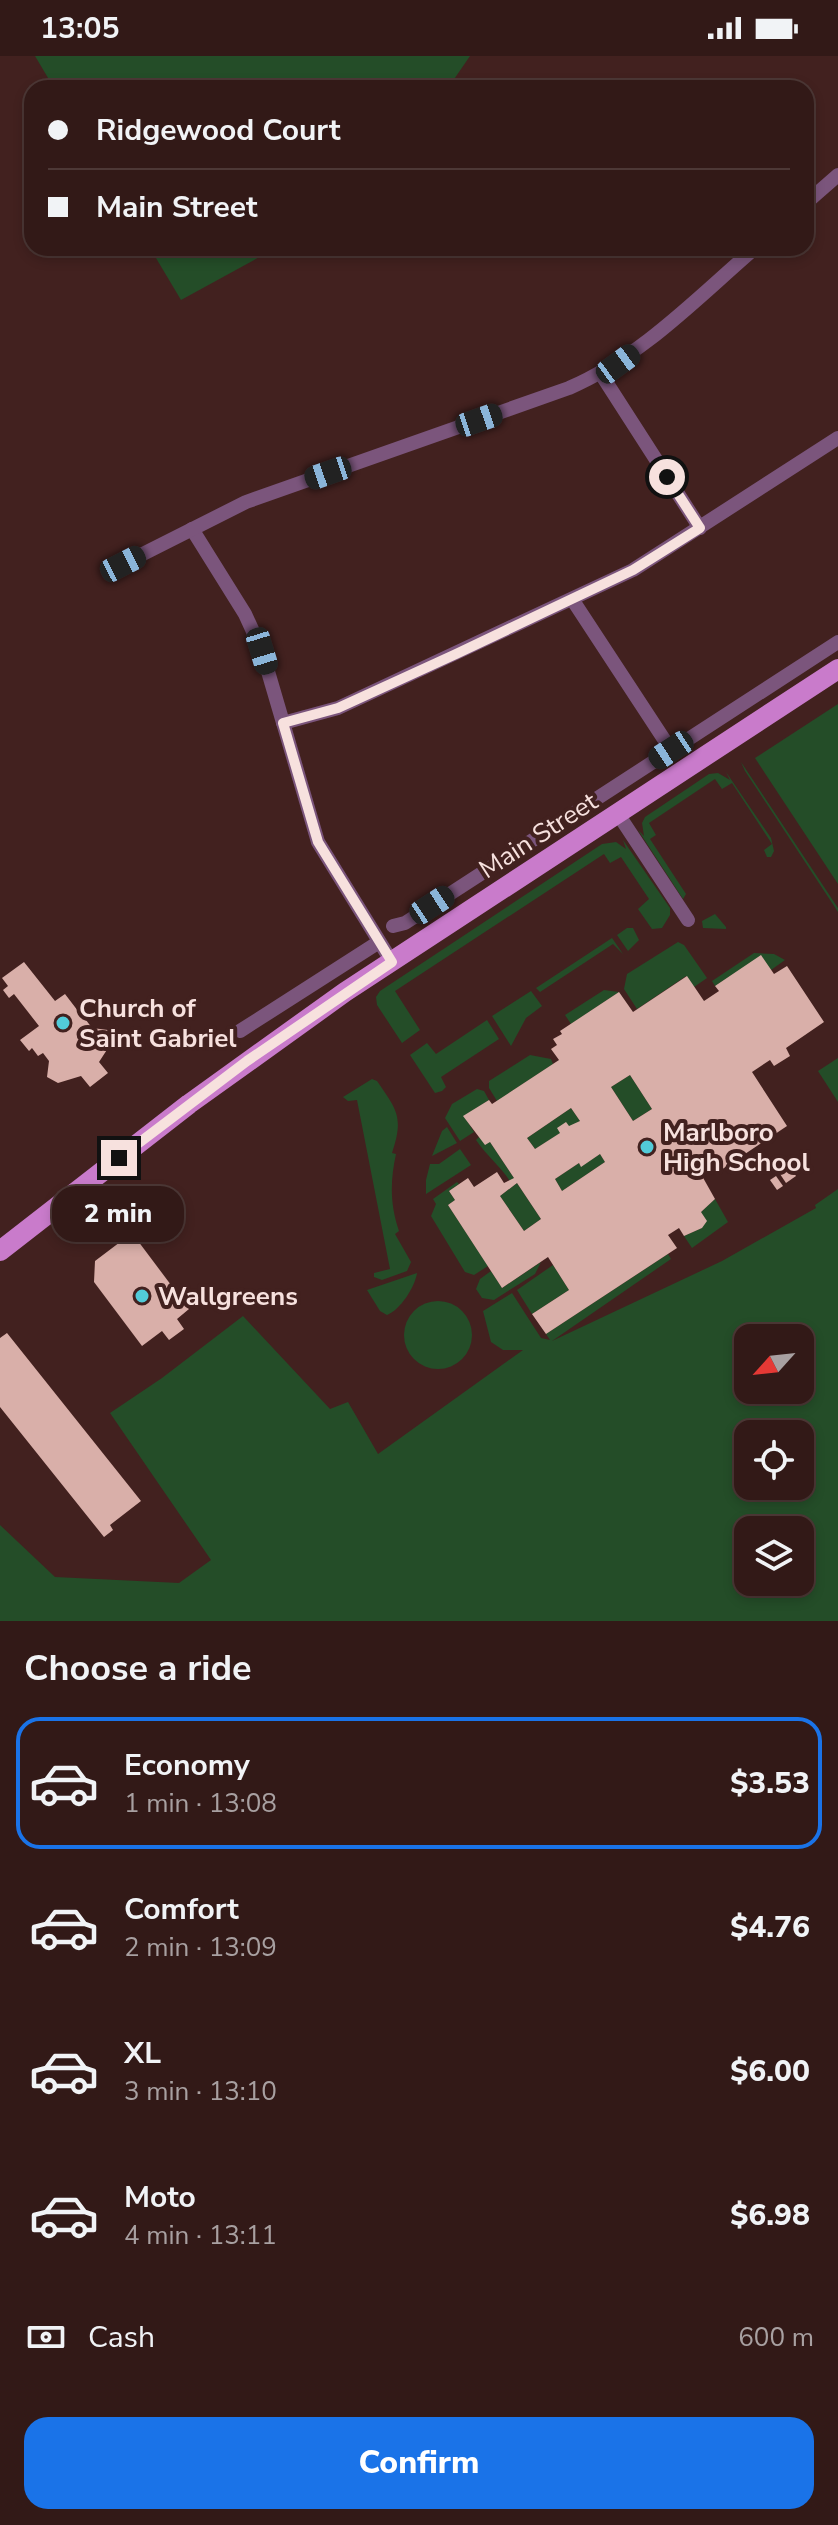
<!DOCTYPE html>
<meta charset="utf-8">
<style>
:root{--surface:#321917;--page:#3d2624;--text:#f1f3f6;--muted:#a8a0a1;--line:#4d3836;--accent:#1a73e8}
body{margin:0;font-family:"Nunito Sans",sans-serif;background:var(--page);color:var(--text);height:100vh;display:flex;flex-direction:column;font-size:30px;white-space:nowrap}
*{box-sizing:border-box;margin:0}
p{font-size:26px;color:var(--muted)}
.icon{flex:none;width:44px;height:44px;fill:none;stroke:currentColor;stroke-width:2;stroke-linecap:round;stroke-linejoin:round}
.map{position:relative;height:1565px;overflow:hidden}
.drawer{display:flex;flex-direction:column;background:var(--surface);flex:1}
.drawer>*{flex:none}
.banner{position:absolute;left:24px;top:24px;width:790px;height:176px;border-radius:24px;box-shadow:0 4px 12px #0003,0 0 0 2px var(--line);display:grid;align-content:center;height:176px;padding:0 24px;background:var(--surface)}
.needle{width:52px;rotate:243deg}
.fabs{position:absolute;left:734px;top:1268px;display:grid;gap:16px}
.fabs a{display:grid;place-items:center;width:80px;height:80px;border-radius:16px;background:var(--surface);box-shadow:0 4px 12px #0003,0 0 0 2px var(--line);font-size:40px}
.end{position:absolute;width:36px;height:36px;margin:-18px;border:10px solid #f7e1de;background:#111;box-shadow:0 0 0 4px #111}
.from{border-radius:50%}
.bubble{position:absolute;height:56px;border-radius:24px;background:var(--surface);box-shadow:0 4px 12px #0003,0 0 0 2px var(--line);font-size:26px;font-weight:800;line-height:56px;text-align:center}
.car{position:absolute;width:24px;height:48px;margin:-24px -12px;border-radius:10px;box-shadow:0 0 6px 2px #0007;background:linear-gradient(#222 24%,#8ab4d8 0 40%,#222 0 76%,#8ab4d8 0 86%,#222 0)}
.banner b{display:flex;align-items:center;gap:28px;height:76px;font-size:30px}
.banner b+b{border-top:2px solid var(--line)}
.banner i{width:20px;height:20px;background:var(--text)}
ul{padding:0;list-style:none}
li{display:flex;align-items:center;gap:24px;height:132px;margin:0 16px 12px;padding:0 8px;border:4px solid transparent;border-radius:24px}
li div{flex:1}
li b{display:block;font-size:30px}
li em{font-style:normal;font-weight:800}
li.current{border-color:var(--accent)}
li>.icon{width:72px;height:72px;stroke-width:1.5}
h2{padding:0 24px;font-size:36px;line-height:96px}
.pay{display:flex;align-items:center;gap:20px;height:88px;padding:0 24px;font-size:30px}
.pay p{margin-inline-start:auto}
.action{display:flex;gap:16px;margin-top:auto;padding:16px 24px}
.action a{flex:1;height:92px;border-radius:24px;background:var(--accent);color:#fff;font-size:32px;font-weight:800;line-height:92px;text-align:center}
.status{display:flex;justify-content:space-between;align-items:center;height:56px;padding:0 40px;background:var(--surface);direction:ltr}
.status svg{height:22px;fill:currentColor}
.map>svg:first-child{display:block}
.green{fill:#244d28;fill-rule:evenodd}
.building{fill:#d9afa9;fill-rule:evenodd}
.lines{fill:none;stroke-linecap:round;stroke-linejoin:round}
.minor{stroke:#7b557c;stroke-width:14}
.primary{stroke:#c97bcb;stroke-width:20}
.route{stroke:#f7e1de;stroke-width:10}
.poi-dot{fill:#52cbd9;stroke:#42211f;stroke-width:3}
.labels{text-anchor:middle;stroke-width:8;stroke-linejoin:round;paint-order:stroke}
.street-label{font-size:26px;fill:#f7e1de;stroke:#42211f}
.poi-label{font-size:26px;font-weight:bold;fill:#f7e1de;stroke:#42211f;text-anchor:start}
</style>
<div class="status"><b>13:05</b><svg viewBox="0 0 49 12"><path d="M0 12V9h3v3zM5 12V6h3v6zM10 12V3h3v9zM15 12V0h3v12zM26 1h20v11H26zM47 4h2v5h-2z"/></svg></div>
<div class="map">
<svg width="838" height="1565" viewBox="0 0 838 1565">
<rect width="100%" height="100%" fill="#42211f"/>
<g class="green">
<path d="M 35,0 L 470,0 L 448,32 L 54,32 Z"/>
<path d="M 150,192 L 276,192 L 181,244 Z"/>
<path d="M 838,648 L 838,828 L 755,702 Z"/>
<path d="M 741,706 L 838,852 L 838,856 L 745,715 Z"/>
<path d="M 726,716 L 771,782 L 774,795 L 771,801 L 767,801 L 764,794 L 772,788 L 732,727 L 722,733 L 715,723 L 649,767 L 656,779 L 650,783 L 686,838 L 683,843 L 638,774 L 644,780 L 642,767 L 645,761 L 709,718 L 718,717 L 730,724 Z"/>
<path d="M 623,784 L 670,852 L 670,859 L 662,872 L 652,873 L 638,853 L 649,843 L 621,801 L 610,807 L 604,798 L 395,935 L 420,974 L 402,987 L 377,949 L 376,941 L 380,935 L 602,788 L 616,786 L 626,793 Z"/>
<path d="M 715,858 L 726,871 L 726,873 L 703,872 L 702,865 Z"/>
<path d="M 627,872 L 633,872 L 639,884 L 628,895 L 617,879 Z"/>
<path d="M 612,882 L 623,898 L 613,888 L 540,936 L 536,932 Z"/>
<path d="M 678,886 L 684,889 L 707,922 L 694,931 L 686,920 L 637,953 L 624,933 L 627,918 Z"/>
<path d="M 754,897 L 774,898 L 785,904 L 771,914 L 761,900 L 715,930 L 712,925 Z"/>
<path d="M 604,934 L 619,936 L 571,968 L 565,959 Z"/>
<path d="M 531,935 L 542,950 L 526,962 L 511,990 L 492,960 Z"/>
<path d="M 487,964 L 499,983 L 441,1021 L 446,1031 L 442,1035 L 435,1037 L 410,999 L 427,987 L 436,998 Z"/>
<path d="M 530,999 L 551,1003 L 553,1008 L 497,1045 L 489,1032 L 489,1025 Z"/>
<path d="M 838,1002 L 838,1046 L 818,1015 Z"/>
<path d="M 630,1019 L 652,1053 L 633,1065 L 611,1031 Z"/>
<path d="M 372,1023 L 377,1025 C 397,1054 404,1061 392,1097 L 396,1098 C 390,1125 390,1149 399,1175 L 395,1178 L 411,1206 L 407,1215 L 382,1224 L 374,1221 L 374,1217 L 390,1213 L 357,1044 L 348,1045 L 343,1041 Z"/>
<path d="M 477,1033 L 484,1035 L 489,1044 L 464,1060 L 474,1076 L 460,1085 L 445,1062 L 452,1048 Z"/>
<path d="M 571,1052 L 580,1065 L 535,1093 L 527,1082 Z"/>
<path d="M 447,1071 L 457,1087 L 432,1100 L 442,1075 Z"/>
<path d="M 480,1080 L 490,1086 L 514,1122 L 510,1125 C 499,1109 487,1100 476,1084 Z"/>
<path d="M 460,1093 L 471,1109 L 426,1138 L 426,1124 L 430,1108 L 439,1108 Z"/>
<path d="M 600,1098 L 605,1106 L 562,1135 L 555,1123 L 579,1107 L 581,1110 Z"/>
<path d="M 457,1126 L 459,1128 L 449,1135 L 455,1144 L 448,1149 L 488,1210 L 474,1219 L 465,1216 L 431,1160 L 436,1148 L 433,1143 Z"/>
<path d="M 517,1127 L 541,1163 L 524,1175 L 500,1140 Z"/>
<path d="M 838,1133 L 838,1565 L 0,1565 L 0,1469 L 55,1521 L 179,1527 L 211,1504 L 110,1357 L 162,1322 L 243,1260 L 330,1353 L 348,1346 L 378,1398 L 523,1294 L 503,1294 L 491,1286 L 483,1255 L 512,1237 L 541,1282 L 550,1284 L 546,1278 L 668,1198 L 671,1203 L 552,1285 L 722,1205 L 816,1152 L 815,1149 ZM 748,1282 L 800,1282 L 800,1334 L 748,1334 ZM 748,1378 L 800,1378 L 800,1430 L 748,1430 ZM 748,1474 L 800,1474 L 800,1526 L 748,1526 Z"/>
<path d="M 715,1143 L 728,1166 L 692,1192 L 684,1180 L 702,1172 L 701,1156 Z"/>
<path d="M 541,1206 L 535,1218 L 494,1244 L 482,1242 L 476,1233 L 480,1223 L 491,1215 L 502,1232 Z"/>
<path d="M 553,1209 L 569,1234 L 532,1258 L 517,1234 Z"/>
<path d="M 417,1217 C 415,1231 400,1254 387,1259 L 380,1255 L 367,1234 Z"/>
<circle cx="438" cy="1279" r="34"/>
</g>
<g class="building">
<path d="M 761,899 L 774,918 L 787,910 L 824,966 L 786,992 L 790,1000 L 774,1010 L 770,1004 L 752,1016 L 787,1070 L 718,1116 L 710,1103 L 697,1111 L 715,1143 L 701,1156 L 707,1165 L 702,1172 L 684,1180 L 679,1172 L 668,1179 L 677,1192 L 546,1278 L 532,1258 L 569,1234 L 548,1201 L 502,1232 L 448,1149 L 455,1144 L 449,1135 L 468,1122 L 474,1131 L 497,1116 L 504,1127 L 514,1122 L 490,1086 L 485,1089 L 463,1060 L 489,1044 L 492,1048 L 559,1004 L 551,993 L 557,989 L 553,983 L 562,978 L 560,975 L 619,936 L 633,956 L 687,920 L 704,945 L 719,935 L 715,930 ZM 630,1019 L 652,1053 L 633,1065 L 611,1031 ZM 571,1052 L 580,1065 L 569,1070 L 566,1066 L 557,1072 L 560,1077 L 535,1093 L 527,1082 ZM 600,1098 L 605,1106 L 562,1135 L 555,1123 L 579,1107 L 581,1111 ZM 517,1127 L 541,1163 L 524,1175 L 500,1140 Z"/>
<path d="M 24,906 L 55,945 L 65,938 L 78,955 L 82,952 L 90,961 L 86,964 L 92,972 L 108,974 L 112,986 L 99,1006 L 108,1017 L 90,1031 L 81,1020 L 58,1027 L 47,1021 L 49,1005 L 43,997 L 38,1000 L 32,992 L 29,995 L 20,984 L 39,970 L 14,938 L 9,942 L 3,934 L 8,930 L 2,922 Z"/>
<path d="M 802,1101 L 809,1111 L 803,1116 L 796,1106 Z"/>
<path d="M 790,1111 L 796,1120 L 786,1127 L 780,1118 Z"/>
<path d="M 776,1120 L 783,1130 L 777,1134 L 770,1124 Z"/>
<path d="M 132,1177 L 189,1253 L 177,1263 L 184,1273 L 169,1284 L 162,1275 L 142,1290 L 94,1226 L 95,1205 Z"/>
<path d="M 7,1277 L 141,1445 L 110,1469 L 113,1474 L 104,1481 L 0,1351 L 0,1282 Z"/>
</g>
<g class="lines">
<g class="minor">
<path d="M 806,147 L 838,119"/>
<path d="M 601,318 L 700,472"/>
<path d="M 192,473 L 245,558 L 262,595 L 318,786 L 392,906"/>
<path d="M 123,508 L 246,446 L 569,332 C 641,301 696,243 755,192"/>
<path d="M 572,543 L 671,694"/>
<path d="M 283,667 L 338,652 L 633,514 L 838,382"/>
<path d="M 618,758 L 688,864"/>
<path d="M 393,870 L 405,867 L 838,586"/>
<path d="M 240,975 L 379,886"/>
</g>
<path class="primary" d="M 0,1195 L 189,1048 L 345,936 L 838,613"/>
</g>
<g class="lines">
<path class="route" d="M 119,1102 L 247,1005 L 392,906 L 318,786 L 283,667 L 338,652 L 456,598 L 633,514 L 700,472 L 667,421"/>
</g>
<g class="poi-dot">
<circle cx="63" cy="967" r="8"/>
<circle cx="647" cy="1091" r="8"/>
<circle cx="142" cy="1240" r="8"/>
</g>
<g class="labels">
<g class="street-label">
<text transform="translate(538 779) rotate(-33)" y="9">Main Street</text>
</g>
<g class="poi-label">
<text x="79" y="961">Church of<tspan x="79" dy="30">Saint Gabriel</tspan></text>
<text x="663" y="1085">Marlboro<tspan x="663" dy="30">High School</tspan></text>
<text x="158" y="1249">Wallgreens</text>
</g>
</g>
</svg>
<div class="fabs">
<a><svg class="needle" viewBox="-14 -14 28 28"><path d="M0-13l5 13h-10z" fill="#e53935"/><path d="M0 13l5-13h-10z" fill="#a8a0a1"/></svg></a>
<a><svg class="icon" aria-label="locate" viewBox="0 0 24 24"><circle cx="12" cy="12" r="6"/><path d="M12 2v4M12 18v4M2 12h4M18 12h4"/></svg></a>
<a><svg class="icon" aria-label="layers" viewBox="0 0 24 24"><path d="M12 4l9 5-9 5-9-5zM3 14l9 5 9-5"/></svg></a>
</div>
<i class="end from" style="left:667px;top:421px"></i>
<i class="end" style="left:119px;top:1102px"></i>
<div class="bubble" style="left:52px;top:1130px;width:132px">2 min</div>
<i class="car" style="left:618px;top:308px;rotate:54deg"></i>
<i class="car" style="left:479px;top:364px;rotate:71deg"></i>
<i class="car" style="left:328px;top:417px;rotate:251deg"></i>
<i class="car" style="left:123px;top:508px;rotate:63deg"></i>
<i class="car" style="left:262px;top:595px;rotate:163deg"></i>
<i class="car" style="left:671px;top:694px;rotate:237deg"></i>
<i class="car" style="left:432px;top:849px;rotate:57deg"></i>
<div class="banner">
<b><i class="from"></i>Ridgewood Court</b>
<b><i></i>Main Street</b>
</div>
</div>
<section class="drawer">
<h2>Choose a ride</h2>
<ul>
<li class="current"><svg class="icon" aria-label="car" viewBox="0 0 24 24"><path d="M5 17H2v-5l4-1 3-4h7l3 4 3 1v5h-3M9 17h6M6 11h13"/><circle cx="7" cy="17" r="2"/><circle cx="17" cy="17" r="2"/></svg><div><b>Economy</b><p>1 min · 13:08</p></div><em>$3.53</em></li>
<li><svg class="icon" aria-label="car" viewBox="0 0 24 24"><path d="M5 17H2v-5l4-1 3-4h7l3 4 3 1v5h-3M9 17h6M6 11h13"/><circle cx="7" cy="17" r="2"/><circle cx="17" cy="17" r="2"/></svg><div><b>Comfort</b><p>2 min · 13:09</p></div><em>$4.76</em></li>
<li><svg class="icon" aria-label="car" viewBox="0 0 24 24"><path d="M5 17H2v-5l4-1 3-4h7l3 4 3 1v5h-3M9 17h6M6 11h13"/><circle cx="7" cy="17" r="2"/><circle cx="17" cy="17" r="2"/></svg><div><b>XL</b><p>3 min · 13:10</p></div><em>$6.00</em></li>
<li><svg class="icon" aria-label="car" viewBox="0 0 24 24"><path d="M5 17H2v-5l4-1 3-4h7l3 4 3 1v5h-3M9 17h6M6 11h13"/><circle cx="7" cy="17" r="2"/><circle cx="17" cy="17" r="2"/></svg><div><b>Moto</b><p>4 min · 13:11</p></div><em>$6.98</em></li>
</ul>
<div class="pay"><svg class="icon" aria-label="cash" viewBox="0 0 24 24"><path d="M3 7h18v10H3z"/><circle cx="12" cy="12" r="2"/></svg>Cash<p>600 m</p></div>
<div class="action"><a>Confirm</a></div>
</section>
